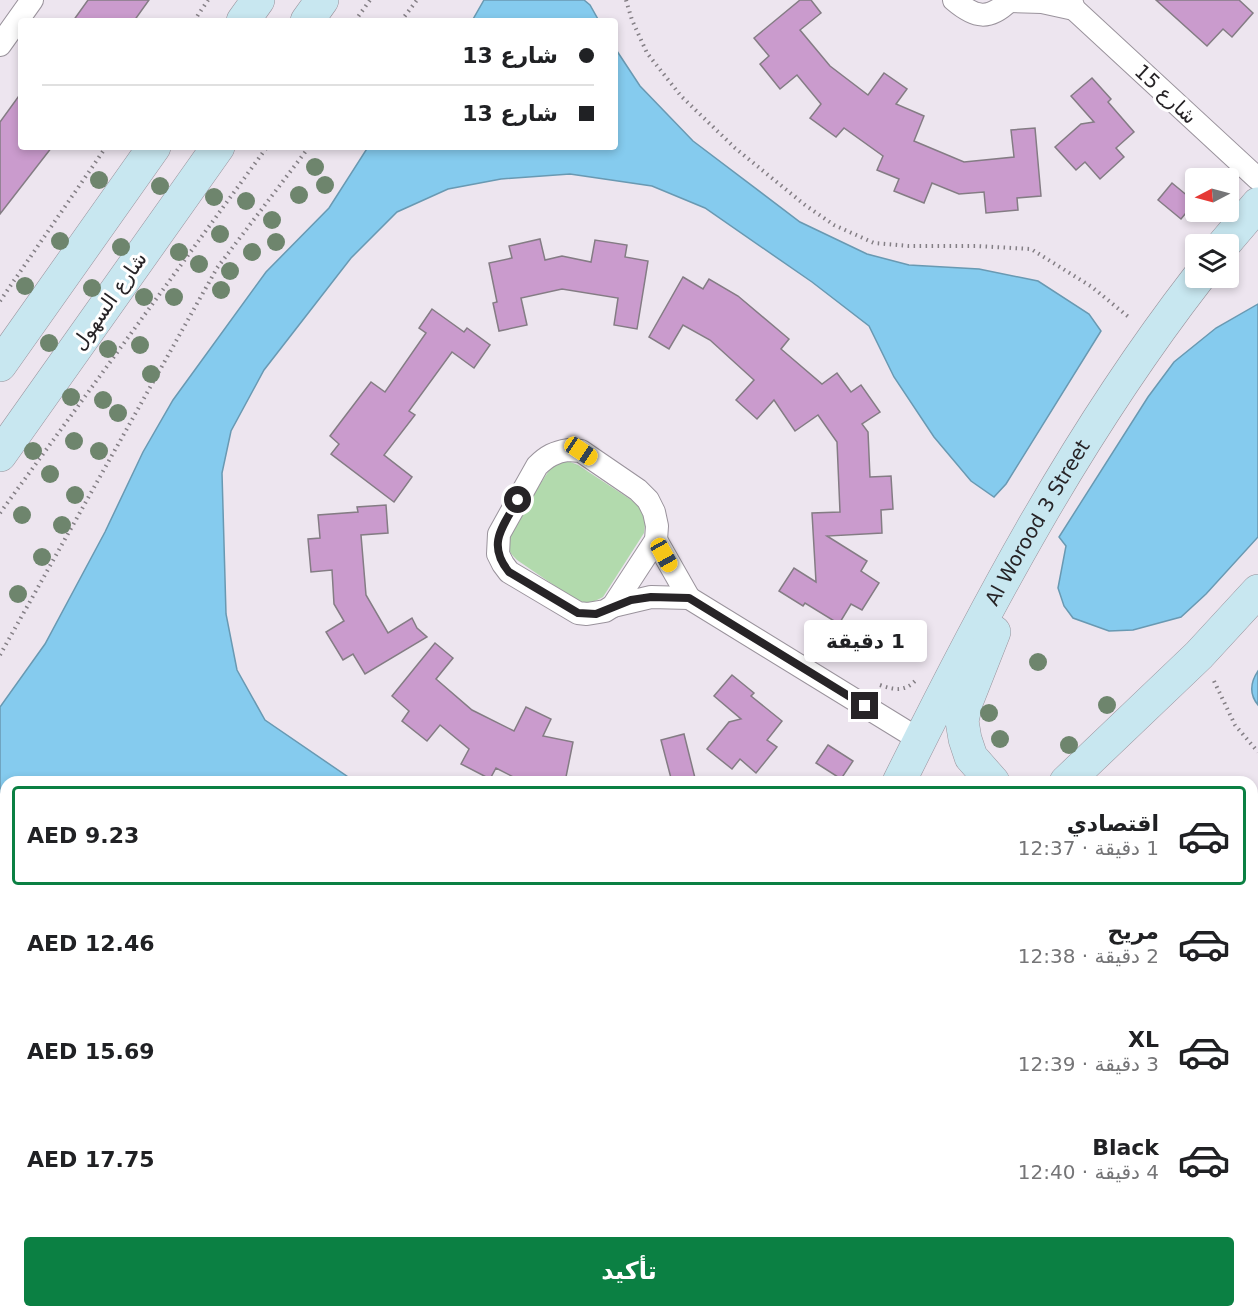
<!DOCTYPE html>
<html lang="ar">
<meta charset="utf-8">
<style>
:root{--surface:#fff;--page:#f6f6f6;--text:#202124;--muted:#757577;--line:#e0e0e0;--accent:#0b8043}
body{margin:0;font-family:"DejaVu Sans",Cairo,sans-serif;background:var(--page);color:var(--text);direction:rtl;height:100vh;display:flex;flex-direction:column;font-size:22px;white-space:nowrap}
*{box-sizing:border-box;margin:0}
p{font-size:20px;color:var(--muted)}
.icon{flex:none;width:33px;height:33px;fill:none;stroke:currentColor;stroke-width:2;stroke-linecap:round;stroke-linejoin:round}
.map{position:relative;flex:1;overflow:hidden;direction:ltr}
.sheet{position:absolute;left:0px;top:776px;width:1258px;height:542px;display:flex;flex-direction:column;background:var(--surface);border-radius:18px 18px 0 0;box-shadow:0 3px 9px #0003;direction:rtl}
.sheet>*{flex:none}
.guide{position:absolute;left:18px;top:18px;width:600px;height:132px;border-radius:6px;box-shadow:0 3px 9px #0003;direction:rtl;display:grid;align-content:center;height:132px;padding:0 24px;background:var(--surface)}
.needle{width:39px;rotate:264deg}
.controls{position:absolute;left:1185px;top:168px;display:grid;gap:12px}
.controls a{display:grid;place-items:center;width:54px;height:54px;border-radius:6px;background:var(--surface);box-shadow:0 3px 9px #0003;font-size:30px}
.end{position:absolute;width:27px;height:27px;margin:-14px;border:8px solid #272427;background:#fff;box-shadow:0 0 0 3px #fff}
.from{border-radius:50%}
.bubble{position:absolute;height:42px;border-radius:6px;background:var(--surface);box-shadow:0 3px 9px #0003;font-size:20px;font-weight:700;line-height:42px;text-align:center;direction:rtl}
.car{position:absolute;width:18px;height:36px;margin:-18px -9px;border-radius:8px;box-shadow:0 0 4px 2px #0007;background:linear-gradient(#f5c518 24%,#345 0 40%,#f5c518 0 76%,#345 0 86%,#f5c518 0)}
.guide b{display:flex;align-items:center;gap:21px;height:57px;font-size:22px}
.guide b+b{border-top:2px solid var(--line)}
.guide i{width:15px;height:15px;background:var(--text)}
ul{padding:10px 0 0;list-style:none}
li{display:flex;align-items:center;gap:18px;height:99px;margin:0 12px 9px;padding:0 12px;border:3px solid transparent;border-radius:6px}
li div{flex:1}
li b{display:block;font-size:22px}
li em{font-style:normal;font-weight:700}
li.active{border-color:var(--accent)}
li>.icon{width:54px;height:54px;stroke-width:1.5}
.primary-button{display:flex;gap:12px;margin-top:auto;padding:12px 24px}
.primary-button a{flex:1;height:69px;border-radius:6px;background:var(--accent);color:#fff;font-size:24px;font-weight:700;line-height:69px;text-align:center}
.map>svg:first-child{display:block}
.green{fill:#b2daad}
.water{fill:#85cbee;stroke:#6999b2;stroke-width:1.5}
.building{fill:#ca9bcd;stroke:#847c84;stroke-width:1.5}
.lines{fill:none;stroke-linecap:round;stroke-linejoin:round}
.street-casing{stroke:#9a939c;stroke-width:24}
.secondary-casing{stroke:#9a939c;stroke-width:34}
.path{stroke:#847f85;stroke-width:4;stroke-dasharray:1.5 4.5;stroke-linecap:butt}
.street{stroke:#fff;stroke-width:22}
.secondary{stroke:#c8e7f0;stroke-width:33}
.tree{fill:#6e856d}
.route{stroke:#272427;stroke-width:8}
.labels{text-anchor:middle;stroke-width:6;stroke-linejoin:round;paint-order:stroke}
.street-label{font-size:20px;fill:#272427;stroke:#fff}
</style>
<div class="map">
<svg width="1258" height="1316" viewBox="0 0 1258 1316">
<rect width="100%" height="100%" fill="#ede5ef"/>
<path class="green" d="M 568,461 L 578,465 L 639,505 C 645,515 646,521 644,533 L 603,597 C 592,603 586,604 574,599 L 517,560 C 507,551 506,544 509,531 L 550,469 L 558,463 Z"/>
<g class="water">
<path d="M 484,0 L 584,0 L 590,5 L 599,21 L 472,21 Z"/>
<path d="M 615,48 L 640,86 L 693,141 L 800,222 L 867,254 L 909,265 L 979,269 L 1038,281 L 1089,314 L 1101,331 L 1006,484 L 994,497 L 971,481 L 934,437 L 894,377 L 869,326 L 812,282 L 705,208 L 652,186 L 570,174 L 501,179 L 448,189 L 397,212 L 351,258 L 264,370 L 231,431 L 222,473 L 226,614 L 237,670 L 265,720 L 354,781 L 6,782 L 6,838 L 0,842 L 0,707 L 45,644 L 105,532 L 143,452 L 173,400 L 266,272 L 329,208 L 368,147 L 615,147 Z"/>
<path d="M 1258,304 L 1258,537 L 1206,594 L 1181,617 L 1133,630 L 1109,631 L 1073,618 L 1064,606 L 1058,588 L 1066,546 L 1059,537 L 1148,397 L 1174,362 L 1216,328 Z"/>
<path d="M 1258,671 L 1258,705 C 1249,694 1250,683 1258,671 Z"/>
<path d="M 696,1311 L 1024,1311 L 1029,1316 L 693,1316 Z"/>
</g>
<g class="building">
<path d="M 88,0 L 149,0 L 134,21 L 73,21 Z"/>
<path d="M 800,0 L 811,0 L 821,13 L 800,30 L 830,66 L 868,95 L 884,73 L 907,89 L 896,104 L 924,116 L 914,141 L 964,162 L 1014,157 L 1011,130 L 1035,128 L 1041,196 L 1017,198 L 1018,210 L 986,213 L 984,192 L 959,194 L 932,183 L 924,203 L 894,191 L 899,179 L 877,170 L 883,156 L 844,128 L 836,137 L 810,118 L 821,104 L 797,75 L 780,89 L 760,64 L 769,56 L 754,38 Z"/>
<path d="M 1156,0 L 1239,0 L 1253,13 L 1232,37 L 1223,29 L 1207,46 Z"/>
<path d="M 1092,78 L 1111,99 L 1108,102 L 1134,132 L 1116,148 L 1124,157 L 1100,179 L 1085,162 L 1076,170 L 1055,147 L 1081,124 L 1094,122 L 1071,96 Z"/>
<path d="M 21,93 L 21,147 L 52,147 L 0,214 L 0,122 Z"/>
<path d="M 1172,183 L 1195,202 L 1181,219 L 1158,200 Z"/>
<path d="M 540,239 L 545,260 L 562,256 L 591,262 L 595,240 L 627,245 L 625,257 L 648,261 L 637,329 L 614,325 L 618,298 L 562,289 L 521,298 L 527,325 L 499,331 L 493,303 L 497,302 L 489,263 L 512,258 L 509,246 Z"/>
<path d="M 683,277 L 703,289 L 709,279 L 738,296 L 789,339 L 781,349 L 822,384 L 837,373 L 851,392 L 861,385 L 880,412 L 862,424 L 868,432 L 870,477 L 891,476 L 893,509 L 881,510 L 882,533 L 827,536 L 867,561 L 861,571 L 879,583 L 862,610 L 851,604 L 839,624 L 805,603 L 803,606 L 779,591 L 794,568 L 816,582 L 812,513 L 840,512 L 837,442 L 818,415 L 795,431 L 774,400 L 757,419 L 736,400 L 754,380 L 710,340 L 683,325 L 669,349 L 649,337 Z"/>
<path d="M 432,309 L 464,332 L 467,328 L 490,345 L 474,368 L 452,352 L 409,411 L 415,415 L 384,455 L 412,477 L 394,502 L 331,454 L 339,444 L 330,436 L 371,382 L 385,392 L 426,333 L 419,328 Z"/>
<path d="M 386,505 L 388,533 L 361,535 L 366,595 L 388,633 L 412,618 L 417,628 L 427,637 L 365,674 L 353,654 L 343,660 L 326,632 L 344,621 L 334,604 L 332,570 L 311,572 L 308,539 L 320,538 L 318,515 L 358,512 L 357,507 Z"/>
<path d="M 435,643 L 453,658 L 436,679 L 472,710 L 514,731 L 526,707 L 551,719 L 543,736 L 573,742 L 565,782 L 523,782 L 496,768 L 490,779 L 461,764 L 469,749 L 440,725 L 427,741 L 402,721 L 409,711 L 392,696 Z"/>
<path d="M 732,675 L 754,693 L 751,696 L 782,721 L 767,740 L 777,747 L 756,773 L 740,759 L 732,769 L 707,749 L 729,722 L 741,719 L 714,696 Z"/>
<path d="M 684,734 L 696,782 L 672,782 L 661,740 Z"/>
<path d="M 828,745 L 853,761 L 841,779 L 816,763 Z"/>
</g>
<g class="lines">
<defs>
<g id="street">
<path d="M 954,0 C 975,18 989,21 1010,0"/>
<path d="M 1071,0 L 1074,9 L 1258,179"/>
<path d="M 1010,1 L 1042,2 L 1074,9"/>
<path d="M 0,45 L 32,0"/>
<path d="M 568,450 L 581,451 L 638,490 L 648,500 L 654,512 L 657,526 L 656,540 L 613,606 L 605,611 L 587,614 L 578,613 L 509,572 L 503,564 L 498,554 L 499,534 L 537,466 C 547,456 555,452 568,450 Z"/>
<path d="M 656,540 L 689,598"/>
<path d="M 613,606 L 651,597 L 689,598 L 920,740"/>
<path d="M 1252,1065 C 1257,1085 1257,1104 1254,1125"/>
<path d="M 1252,1162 L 1258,1169"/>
<path d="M 39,1316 L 44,1311"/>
</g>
<g id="secondary">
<path d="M 243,21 L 258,0"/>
<path d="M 307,21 L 322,0"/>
<path d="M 1224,244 L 1258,204"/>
<path d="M 0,365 L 154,147"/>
<path d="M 0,455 L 218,147"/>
<path id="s1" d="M 899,782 C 986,606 1078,433 1198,278"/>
<path d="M 993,782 L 971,757 L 965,739 L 962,721 L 966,703 L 994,632"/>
<path d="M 1066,782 L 1199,655 L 1258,591"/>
<path d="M 540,1316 L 543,1311"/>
<path d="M 620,1316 L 623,1311"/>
</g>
</defs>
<use href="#street" class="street-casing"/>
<use href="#secondary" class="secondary-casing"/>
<g class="path">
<path d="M 626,0 L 632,20 L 647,53 L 681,96 L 735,148 L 805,205 L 834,225 L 874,243 L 909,246 L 976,246 L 1031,249 L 1092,287 L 1131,319"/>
<path d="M 194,21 L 208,0"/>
<path d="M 355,21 L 370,0"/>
<path d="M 401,21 L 417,0"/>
<path d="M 0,301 L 106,147"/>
<path d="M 0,513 L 267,147"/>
<path d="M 0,655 L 217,268 L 309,147"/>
<path d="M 1214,681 L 1235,725 L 1258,752"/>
<path d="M 880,685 C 894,690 905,692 916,680"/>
</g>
<use href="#street" class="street"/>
<use href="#secondary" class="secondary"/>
</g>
<g class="tree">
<circle cx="315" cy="167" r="9"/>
<circle cx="99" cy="180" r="9"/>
<circle cx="325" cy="185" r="9"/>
<circle cx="160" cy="186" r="9"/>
<circle cx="299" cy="195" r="9"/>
<circle cx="214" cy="197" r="9"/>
<circle cx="246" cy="201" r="9"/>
<circle cx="272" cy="220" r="9"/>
<circle cx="220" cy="234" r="9"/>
<circle cx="60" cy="241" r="9"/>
<circle cx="276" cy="242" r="9"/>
<circle cx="121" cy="247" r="9"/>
<circle cx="179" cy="252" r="9"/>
<circle cx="252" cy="252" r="9"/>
<circle cx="199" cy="264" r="9"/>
<circle cx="230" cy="271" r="9"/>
<circle cx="25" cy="286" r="9"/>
<circle cx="92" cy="288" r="9"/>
<circle cx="221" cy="290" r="9"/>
<circle cx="144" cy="297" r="9"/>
<circle cx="174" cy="297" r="9"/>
<circle cx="49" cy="343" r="9"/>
<circle cx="140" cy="345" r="9"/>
<circle cx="108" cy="349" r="9"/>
<circle cx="151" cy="374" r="9"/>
<circle cx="71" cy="397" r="9"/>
<circle cx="103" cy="400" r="9"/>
<circle cx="118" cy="413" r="9"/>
<circle cx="74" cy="441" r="9"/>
<circle cx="33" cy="451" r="9"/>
<circle cx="99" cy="451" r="9"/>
<circle cx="50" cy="474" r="9"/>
<circle cx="75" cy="495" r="9"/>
<circle cx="22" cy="515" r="9"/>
<circle cx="62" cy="525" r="9"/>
<circle cx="42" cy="557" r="9"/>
<circle cx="18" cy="594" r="9"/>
<circle cx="1038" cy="662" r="9"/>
<circle cx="1107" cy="705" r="9"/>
<circle cx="989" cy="713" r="9"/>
<circle cx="1000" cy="739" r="9"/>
<circle cx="1069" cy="745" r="9"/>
</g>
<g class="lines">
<path class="route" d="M 518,500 C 503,526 486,544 509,572 L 578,613 L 596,614 L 631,600 L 651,597 L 689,598 L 865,706"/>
</g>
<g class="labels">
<g class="street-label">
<text transform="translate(1166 94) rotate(43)" y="7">شارع 15</text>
<text transform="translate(109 301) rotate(-55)" y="7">شارع السهول</text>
<text dy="7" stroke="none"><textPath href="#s1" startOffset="294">Al Worood 3 Street</textPath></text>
</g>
</g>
</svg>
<div class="controls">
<a><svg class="needle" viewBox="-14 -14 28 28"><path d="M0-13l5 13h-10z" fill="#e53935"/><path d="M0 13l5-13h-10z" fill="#757577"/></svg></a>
<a><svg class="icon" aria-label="layers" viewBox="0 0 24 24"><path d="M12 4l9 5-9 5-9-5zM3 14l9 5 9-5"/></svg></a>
</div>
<i class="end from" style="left:518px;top:500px"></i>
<i class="end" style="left:865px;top:706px"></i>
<div class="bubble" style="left:804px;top:620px;width:123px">1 دقيقة</div>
<i class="car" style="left:581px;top:451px;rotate:124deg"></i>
<i class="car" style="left:664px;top:555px;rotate:151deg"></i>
<div class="guide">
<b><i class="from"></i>شارع 13</b>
<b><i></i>شارع 13</b>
</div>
<section class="sheet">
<ul>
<li class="active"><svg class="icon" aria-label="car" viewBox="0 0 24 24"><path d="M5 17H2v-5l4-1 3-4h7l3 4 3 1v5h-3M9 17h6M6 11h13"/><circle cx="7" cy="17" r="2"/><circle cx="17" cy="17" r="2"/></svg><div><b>اقتصادي</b><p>1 دقيقة · 12:37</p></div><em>AED 9.23</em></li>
<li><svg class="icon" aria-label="car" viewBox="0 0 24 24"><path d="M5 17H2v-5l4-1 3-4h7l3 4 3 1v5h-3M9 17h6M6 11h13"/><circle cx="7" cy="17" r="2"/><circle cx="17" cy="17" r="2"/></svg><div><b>مريح</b><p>2 دقيقة · 12:38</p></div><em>AED 12.46</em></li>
<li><svg class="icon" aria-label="car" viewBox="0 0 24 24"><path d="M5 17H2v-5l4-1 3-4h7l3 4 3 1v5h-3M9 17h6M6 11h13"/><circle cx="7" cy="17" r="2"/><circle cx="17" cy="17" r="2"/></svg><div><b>XL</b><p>3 دقيقة · 12:39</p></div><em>AED 15.69</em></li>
<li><svg class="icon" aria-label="car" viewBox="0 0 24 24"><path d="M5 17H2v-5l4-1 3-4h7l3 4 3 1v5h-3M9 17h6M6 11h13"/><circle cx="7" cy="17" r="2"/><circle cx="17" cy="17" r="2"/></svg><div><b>Black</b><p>4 دقيقة · 12:40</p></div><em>AED 17.75</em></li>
</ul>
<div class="primary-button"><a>تأكيد</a></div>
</section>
</div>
